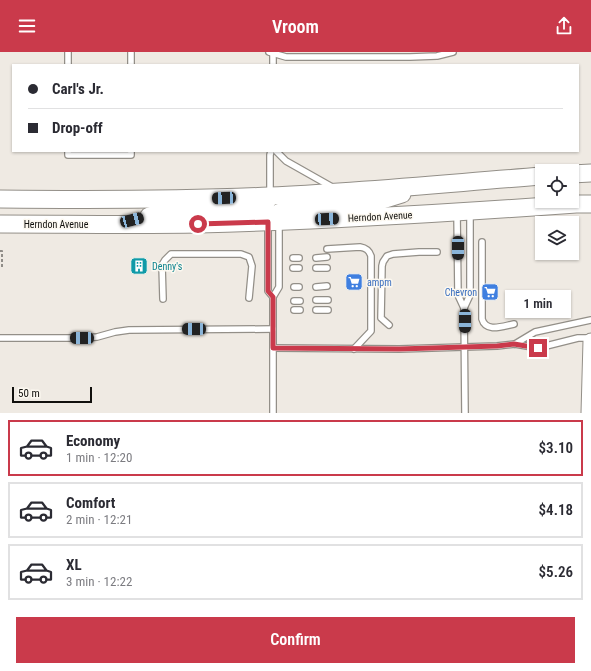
<!DOCTYPE html>
<meta charset="utf-8">
<style>
:root{--surface:#fff;--page:#f2f2f3;--text:#2b2b33;--muted:#7c7c81;--line:#e1e1e2;--accent:#ca3a4b}
body{margin:0;font-family:"Roboto Condensed",sans-serif;background:var(--page);color:var(--text);height:100vh;display:flex;flex-direction:column;font-size:15px;white-space:nowrap}
*{box-sizing:border-box;margin:0}
p{font-size:13px;color:var(--muted)}
.icon{flex:none;width:22px;height:22px;fill:none;stroke:currentColor;stroke-width:2;stroke-linecap:round;stroke-linejoin:round}
.map{position:relative;height:361px;overflow:hidden}
.details{display:flex;flex-direction:column;background:var(--surface);flex:1}
.details>*{flex:none}
.guide{position:absolute;left:12px;top:12px;width:567px;height:88px;border-radius:0px;box-shadow:0 1px 3px #0004;display:grid;align-content:center;height:88px;padding:0 16px;background:var(--surface)}
.fabs{position:absolute;left:535px;top:112px;display:grid;gap:8px}
.fabs a{display:grid;place-items:center;width:44px;height:44px;border-radius:0px;background:var(--surface);box-shadow:0 1px 3px #0004;font-size:20px}
.scale{position:absolute;left:12px;bottom:10px;width:80px;box-sizing:border-box;padding-left:4px;border:2px solid #11100d;border-top:0;font-size:11px;line-height:14px;white-space:nowrap;color:#11100d;-webkit-text-stroke:3px #fcf8f0;paint-order:stroke}
.end{position:absolute;width:18px;height:18px;margin:-9px;border:5px solid #ca3a4b;background:#fff;box-shadow:0 0 0 2px #fff}
.from{border-radius:50%}
.bubble{position:absolute;height:28px;border-radius:0px;background:var(--surface);box-shadow:0 1px 3px #0004;font-size:13px;font-weight:600;line-height:28px;text-align:center}
.car{position:absolute;width:12px;height:24px;margin:-12px -6px;border-radius:5px;box-shadow:0 0 3px 1px #0007;background:linear-gradient(#222 24%,#8ab4d8 0 40%,#222 0 76%,#8ab4d8 0 86%,#222 0)}
.guide b{display:flex;align-items:center;gap:14px;height:38px;font-size:15px}
.guide b+b{border-top:1px solid var(--line)}
.guide i{width:10px;height:10px;background:var(--text)}
ul{padding:7px 0 0;list-style:none}
li{display:flex;align-items:center;gap:12px;height:56px;margin:0 8px 6px;padding:0 8px;border:2px solid var(--line);border-radius:0px}
li div{flex:1}
li b{display:block;font-size:15px}
li em{font-style:normal;font-weight:600}
li.on{border-color:var(--accent)}
li>.icon{width:36px;height:36px;stroke-width:1.5}
.cta{display:flex;gap:8px;margin-top:auto;padding:8px 16px}
.cta a{flex:1;height:46px;border-radius:0px;background:var(--accent);color:#fff;font-size:16px;font-weight:600;line-height:46px;text-align:center}
header{display:flex;justify-content:space-between;align-items:center;height:52px;padding:0 16px;background:var(--accent);color:#fff;font-size:18px;font-weight:600}
.map>svg:first-child{display:block}
.lines{fill:none;stroke-linecap:round;stroke-linejoin:round}
.lane-casing{stroke:#938f88;stroke-width:8}
.secondary-casing{stroke:#938f88;stroke-width:17}
.primary-casing{stroke:#938f88;stroke-width:19}
.path{stroke:#908d88;stroke-width:2;stroke-dasharray:3 2;stroke-linecap:butt}
.lane{stroke:#fff;stroke-width:5.5}
.secondary{stroke:#fff;stroke-width:15}
.primary{stroke:#fff;stroke-width:17}
.route{stroke:#ca3a4b;stroke-width:5}
.labels{text-anchor:middle;stroke-width:3;stroke-linejoin:round;paint-order:stroke}
.street-label{font-size:10px;fill:#11100d;stroke:#fcf8f0}
.culture-label{font-size:10px;fill:#0d838f;stroke:#fcf8f0;text-anchor:start}
.shop-label{font-size:10px;fill:#366cbe;stroke:#fcf8f0;text-anchor:start}
</style>
<header><svg class="icon" aria-label="menu" viewBox="0 0 24 24"><path d="M4 6h16M4 12h16M4 18h16"/></svg>Vroom<svg class="icon" aria-label="share" viewBox="0 0 24 24"><path d="M12 15V3M7 8l5-5 5 5M5 13v7h14v-7"/></svg></header>
<div class="map">
<svg width="591" height="361" viewBox="0 0 591 361">
<rect width="100%" height="100%" fill="#efeae3"/>
<g class="lines">
<defs>
<g id="lane">
<path d="M 68,0 L 68,13"/>
<path d="M 131,0 L 131,13"/>
<path d="M 269,0 L 286,5 L 410,5 L 437,4 L 453,0"/>
<path d="M 273,13 L 273,1"/>
<path d="M 68,99 L 68,103 L 131,103 L 131,99"/>
<path d="M 276,99 L 286,109 L 332,135"/>
<path d="M 270,142 L 270,103 L 271,99"/>
<path d="M 457,161 L 458,243 L 464,256"/>
<path d="M 268,171 L 268,239 L 273,245"/>
<path d="M 482,190 L 482,267 C 486,281 503,274 514,272"/>
<path d="M 327,197 L 360,195 C 366,196 369,198 371,204 L 371,279 L 354,297"/>
<path d="M 293,206 L 299,206"/>
<path d="M 316,206 L 327,205"/>
<path d="M 293,216 L 299,216"/>
<path d="M 316,216 L 327,216"/>
<path d="M 294,235 L 299,235"/>
<path d="M 316,235 L 327,234"/>
<path d="M 163,247 L 162,213 L 165,208 L 171,202 L 241,202 L 249,205 L 252,214 L 249,246"/>
<path d="M 316,248 L 328,248"/>
<path d="M 294,249 L 300,249"/>
<path d="M 294,258 L 300,258"/>
<path d="M 316,258 L 328,258"/>
<path d="M 389,273 L 381,266 L 382,214 L 383,210 L 387,204 L 393,202 L 419,200 L 437,200"/>
<path d="M 0,286 L 82,286 L 97,285 L 115,280 L 129,278 L 273,277"/>
<path d="M 515,292 L 535,280 L 591,268"/>
<path d="M 273,296 L 399,297 L 497,294 L 515,292 L 538,296 L 578,286 L 591,286"/>
<path d="M 273,361 L 273,245 L 279,235 L 279,171"/>
<path d="M 465,361 L 464,256 L 470,243 L 470,160"/>
</g>
<path id="secondary" d="M 589,361 L 591,289"/>
<g id="primary">
<path d="M 572,122 L 591,121"/>
<path d="M 0,147 C 90,148 180,148 270,144 C 361,140 451,131 542,124"/>
<path d="M 149,164 L 162,160 L 244,159 L 258,157 L 264,154 L 270,144"/>
<path d="M 270,168 L 278,161 L 290,156 L 373,151 L 402,142"/>
<path d="M 0,172 C 66,172 133,173 199,172 C 325,169 451,161 576,152 L 591,152"/>
</g>
</defs>
<use href="#lane" class="lane-casing"/>
<use href="#secondary" class="secondary-casing"/>
<use href="#primary" class="primary-casing"/>
<path class="path" d="M 0,199 L 2,199 L 2,215 L 0,215"/>
<use href="#lane" class="lane"/>
<use href="#secondary" class="secondary"/>
<use href="#primary" class="primary"/>
</g>
<g class="lines">
<path class="route" d="M 198,172 L 268,170 L 268,239 L 273,245 L 273,296 L 399,297 L 497,294 L 514,292 L 538,296"/>
</g>
<defs>
<symbol id="building-square" viewBox="-11 -11 22 22"><rect x="-9" y="-9" width="18" height="18" rx="4" fill="#0f9aa8" stroke="#fcf8f0"/><path d="M-4-6H4V6H1V3H-1V6H-4ZM-2.5-4.3h1.7v1.8h-1.7ZM.8-4.3h1.7v1.8H.8ZM-2.5-1h1.7V.8h-1.7ZM.8-1h1.7V.8H.8Z" fill="#fff"/></symbol>
<symbol id="supermarket-square" viewBox="-11 -11 22 22"><rect x="-9" y="-9" width="18" height="18" rx="4" fill="#3f7fe0" stroke="#fcf8f0"/><path d="M-6-5.5h2.5l.6 2H6L4.5 2H-2.5L-4.4-4H-6ZM-1.5 3.2a1.3 1.3 0 1 0 .1 0ZM3 3.2a1.3 1.3 0 1 0 .1 0Z" fill="#fff"/></symbol>
</defs>
<g fill-rule="evenodd">
<use href="#building-square" x="129" y="204" width="20" height="20"/>
<use href="#supermarket-square" x="344" y="220" width="20" height="20"/>
<use href="#supermarket-square" x="480" y="230" width="20" height="20"/>
</g>
<g class="labels">
<g class="street-label">
<text transform="translate(380 164) rotate(-3)" y="4">Herndon Avenue</text>
<text x="56" y="176">Herndon Avenue</text>
</g>
<g class="culture-label">
<text x="152" y="218">Denny's</text>
</g>
<g class="shop-label">
<text x="367" y="234">ampm</text>
<text x="477" y="244" text-anchor="end">Chevron</text>
</g>
</g>
</svg>
<div class="fabs">
<a><svg class="icon" aria-label="locate" viewBox="0 0 24 24"><circle cx="12" cy="12" r="6"/><path d="M12 2v4M12 18v4M2 12h4M18 12h4"/></svg></a>
<a><svg class="icon" aria-label="layers" viewBox="0 0 24 24"><path d="M12 4l9 5-9 5-9-5zM3 14l9 5 9-5"/></svg></a>
</div>
<div class="scale">50 m</div>
<i class="end from" style="left:198px;top:172px"></i>
<i class="end" style="left:538px;top:296px"></i>
<div class="bubble" style="left:505px;top:238px;width:66px">1 min</div>
<i class="car" style="left:224px;top:146px;rotate:268deg"></i>
<i class="car" style="left:327px;top:167px;rotate:87deg"></i>
<i class="car" style="left:132px;top:168px;rotate:75deg"></i>
<i class="car" style="left:458px;top:196px;rotate:180deg"></i>
<i class="car" style="left:465px;top:269px;rotate:180deg"></i>
<i class="car" style="left:194px;top:277px;rotate:270deg"></i>
<i class="car" style="left:82px;top:286px;rotate:271deg"></i>
<div class="guide">
<b><i class="from"></i>Carl's Jr.</b>
<b><i></i>Drop-off</b>
</div>
</div>
<section class="details">
<ul>
<li class="on"><svg class="icon" aria-label="car" viewBox="0 0 24 24"><path d="M5 17H2v-5l4-1 3-4h7l3 4 3 1v5h-3M9 17h6M6 11h13"/><circle cx="7" cy="17" r="2"/><circle cx="17" cy="17" r="2"/></svg><div><b>Economy</b><p>1 min · 12:20</p></div><em>$3.10</em></li>
<li><svg class="icon" aria-label="car" viewBox="0 0 24 24"><path d="M5 17H2v-5l4-1 3-4h7l3 4 3 1v5h-3M9 17h6M6 11h13"/><circle cx="7" cy="17" r="2"/><circle cx="17" cy="17" r="2"/></svg><div><b>Comfort</b><p>2 min · 12:21</p></div><em>$4.18</em></li>
<li><svg class="icon" aria-label="car" viewBox="0 0 24 24"><path d="M5 17H2v-5l4-1 3-4h7l3 4 3 1v5h-3M9 17h6M6 11h13"/><circle cx="7" cy="17" r="2"/><circle cx="17" cy="17" r="2"/></svg><div><b>XL</b><p>3 min · 12:22</p></div><em>$5.26</em></li>
</ul>
<div class="cta"><a>Confirm</a></div>
</section>
